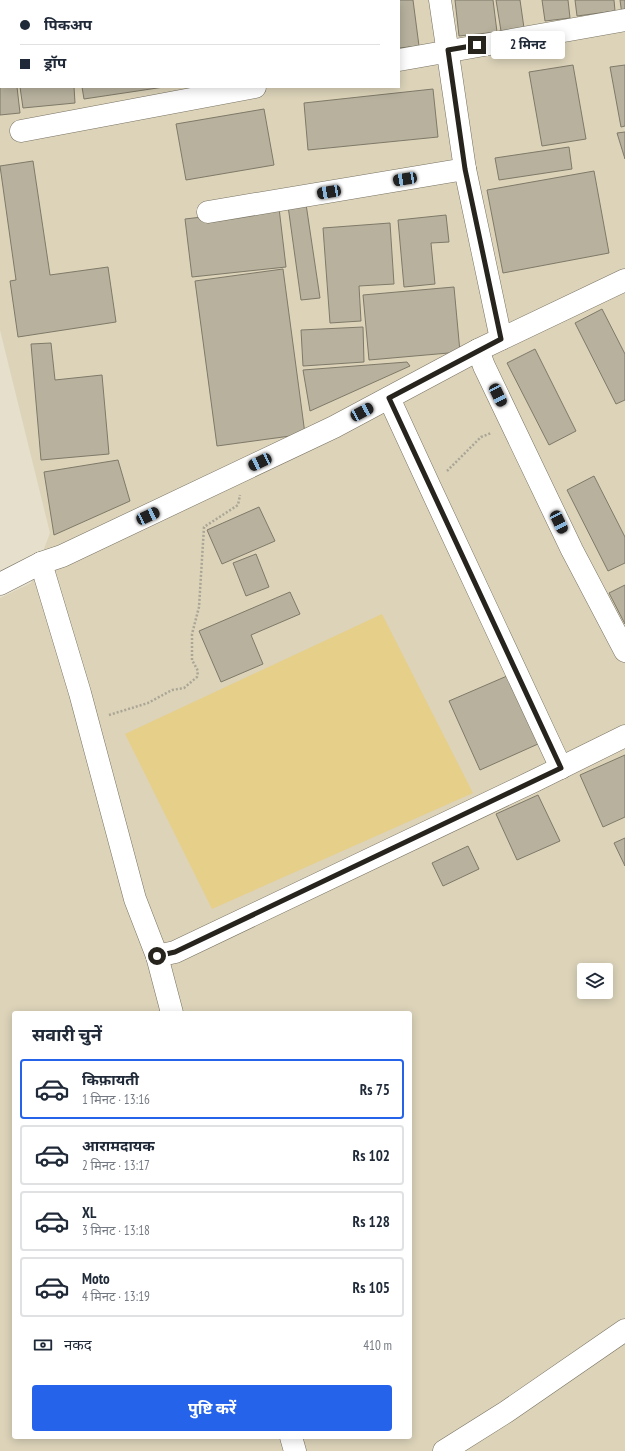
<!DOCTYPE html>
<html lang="hi">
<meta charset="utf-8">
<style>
:root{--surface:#fff;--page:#f6f6f7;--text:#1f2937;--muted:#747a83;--line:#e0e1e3;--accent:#2563eb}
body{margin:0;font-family:"PT Sans Narrow","Noto Sans Devanagari",sans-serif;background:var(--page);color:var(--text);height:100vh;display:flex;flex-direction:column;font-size:15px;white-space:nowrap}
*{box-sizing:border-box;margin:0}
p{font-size:13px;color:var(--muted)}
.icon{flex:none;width:22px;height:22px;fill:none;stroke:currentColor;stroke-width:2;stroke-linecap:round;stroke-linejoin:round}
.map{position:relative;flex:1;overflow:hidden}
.panel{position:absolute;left:12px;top:1011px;width:400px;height:428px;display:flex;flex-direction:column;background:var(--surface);border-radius:4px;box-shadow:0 2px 10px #0003}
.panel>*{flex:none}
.banner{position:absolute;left:0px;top:0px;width:400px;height:88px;box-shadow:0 2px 10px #0003;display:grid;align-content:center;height:88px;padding:0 20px;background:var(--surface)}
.tools{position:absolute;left:577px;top:963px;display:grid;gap:8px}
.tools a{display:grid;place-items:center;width:36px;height:36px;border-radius:4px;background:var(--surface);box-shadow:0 2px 10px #0003;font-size:20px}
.end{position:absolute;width:18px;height:18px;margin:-9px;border:5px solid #26241d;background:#fff;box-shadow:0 0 0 2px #fff}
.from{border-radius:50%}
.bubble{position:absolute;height:28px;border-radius:4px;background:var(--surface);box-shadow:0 2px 10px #0003;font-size:13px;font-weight:700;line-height:28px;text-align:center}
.car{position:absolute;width:12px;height:24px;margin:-12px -6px;border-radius:5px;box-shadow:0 0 3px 1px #0007;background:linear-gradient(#222 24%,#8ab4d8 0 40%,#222 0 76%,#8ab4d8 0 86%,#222 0)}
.banner b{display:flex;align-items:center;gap:14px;height:38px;font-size:15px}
.banner b+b{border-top:1px solid var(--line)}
.banner i{width:10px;height:10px;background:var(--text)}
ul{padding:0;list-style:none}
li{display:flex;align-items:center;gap:12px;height:60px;margin:0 8px 6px;padding:0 12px;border:2px solid var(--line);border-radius:4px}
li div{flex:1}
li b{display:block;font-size:15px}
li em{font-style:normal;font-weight:700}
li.active{border-color:var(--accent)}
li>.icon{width:36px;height:36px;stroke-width:1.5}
h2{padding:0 20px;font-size:18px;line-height:48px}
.pay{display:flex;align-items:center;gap:10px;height:44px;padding:0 20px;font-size:15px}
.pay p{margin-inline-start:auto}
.primary-button{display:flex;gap:8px;margin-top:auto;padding:8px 20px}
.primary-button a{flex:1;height:46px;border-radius:4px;background:var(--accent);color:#fff;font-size:16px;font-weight:700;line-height:46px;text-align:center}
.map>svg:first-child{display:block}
.built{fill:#dcd3b9;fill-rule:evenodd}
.green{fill:#e6cf89}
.building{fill:#b7b19e;stroke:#7f7968}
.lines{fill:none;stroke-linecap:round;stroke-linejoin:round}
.minor-casing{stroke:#787261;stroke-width:23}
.path{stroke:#aaa595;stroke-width:2.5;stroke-dasharray:2 2;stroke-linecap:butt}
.minor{stroke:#fff;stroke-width:22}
.route{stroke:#26241d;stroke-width:5}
</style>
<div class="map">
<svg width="625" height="1451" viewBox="0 0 625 1451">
<rect width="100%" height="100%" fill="#e5dfcc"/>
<path class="built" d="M 0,0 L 625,0 L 625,1451 L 0,1451 L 0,598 L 31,583 L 50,533 L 0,330 ZM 1,1 L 399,1 L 399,87 L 1,87 ZM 584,970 L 606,970 L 606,992 L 584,992 ZM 14,1013 L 410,1013 L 410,1437 L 14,1437 Z"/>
<path class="green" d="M 382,614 L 473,793 L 212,909 L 125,734 Z"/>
<g class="building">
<path d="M 0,0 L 59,0 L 60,1 L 1,1 L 0,12 Z"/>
<rect x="300" y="0" width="41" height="1"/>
<path d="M 346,0 L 413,0 L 419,46 L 399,48 L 399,1 Z"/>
<path d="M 455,0 L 493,0 L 497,32 L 459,36 Z"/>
<path d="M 496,0 L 520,0 L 524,28 L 501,31 Z"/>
<path d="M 542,0 L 568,0 L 570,18 L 545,21 Z"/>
<path d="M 575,0 L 614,0 L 615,11 L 577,16 Z"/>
<path d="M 620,0 L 625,0 L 625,15 L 622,15 Z"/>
<path d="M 0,46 L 1,87 L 17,87 L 20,113 L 0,115 Z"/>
<path d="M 573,65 L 586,139 L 542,146 L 529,72 Z"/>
<path d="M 625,65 L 625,126 L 621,127 L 610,67 Z"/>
<path d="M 20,87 L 74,87 L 75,103 L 23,108 Z"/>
<path d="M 82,87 L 164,87 L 84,99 Z"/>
<path d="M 433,89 L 438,137 L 308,150 L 304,103 Z"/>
<path d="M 264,109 L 274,165 L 186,180 L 176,124 Z"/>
<path d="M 625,132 L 625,159 L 617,133 Z"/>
<path d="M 569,147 L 572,169 L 499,180 L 495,158 Z"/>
<path d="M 33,161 L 50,275 L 108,267 L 116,322 L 18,337 L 10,281 L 16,280 L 0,166 Z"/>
<path d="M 594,171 L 609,253 L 503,273 L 487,190 Z"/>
<path d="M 306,204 L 320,298 L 301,300 L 288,206 Z"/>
<path d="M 279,208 L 286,267 L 192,277 L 185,219 Z"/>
<path d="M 446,215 L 449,242 L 431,243 L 435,284 L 404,287 L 398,220 Z"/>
<path d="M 390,223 L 394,284 L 359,286 L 361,321 L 330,323 L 323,228 Z"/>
<path d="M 283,269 L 305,434 L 217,446 L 195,281 Z"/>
<path d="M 454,287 L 460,352 L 369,360 L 363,295 Z"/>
<path d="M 602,309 L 625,354 L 625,400 L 616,404 L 575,323 Z"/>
<path d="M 363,327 L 364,362 L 303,366 L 301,330 Z"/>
<path d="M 51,343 L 55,380 L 102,375 L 109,454 L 41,460 L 31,344 Z"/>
<path d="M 535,349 L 576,431 L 549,445 L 507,363 Z"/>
<path d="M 407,362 L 410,366 L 310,411 L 303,370 Z"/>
<path d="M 118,460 L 130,501 L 54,535 L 44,472 Z"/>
<path d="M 594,476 L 625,537 L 625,563 L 608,571 L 567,490 Z"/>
<path d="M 259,507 L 275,541 L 222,564 L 207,530 Z"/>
<path d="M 256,554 L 269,587 L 246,596 L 233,563 Z"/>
<path d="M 625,585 L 625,624 L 609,593 Z"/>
<path d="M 290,592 L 300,614 L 251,635 L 263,664 L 221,682 L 199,631 Z"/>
<path d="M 507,676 L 538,744 L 480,770 L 449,701 Z"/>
<path d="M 625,755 L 625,817 L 603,827 L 580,775 Z"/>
<path d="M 538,795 L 560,841 L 517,860 L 496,814 Z"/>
<path d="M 625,838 L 625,866 L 614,843 Z"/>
<path d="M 468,846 L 479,869 L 443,886 L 432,863 Z"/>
</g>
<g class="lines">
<defs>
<g id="minor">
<path d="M 440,0 L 465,169 L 501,339"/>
<path d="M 251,1 L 257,0"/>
<path d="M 399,60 L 625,20"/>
<path d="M 21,131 L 255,87"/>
<path d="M 208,212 L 465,169"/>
<path d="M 478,350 L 484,366 L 572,550 L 625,651"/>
<path d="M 389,398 L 430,487 L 561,768"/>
<path d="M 41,563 L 80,693 L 135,899 L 157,956 L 172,1013"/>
<path d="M 0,584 L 41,563 L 62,556 L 334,427 L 478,350 L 625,280"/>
<path d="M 157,956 L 175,952 L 534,781 L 625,736"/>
<path d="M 291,1437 L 295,1451"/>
<path d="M 444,1451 L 506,1412 L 625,1330"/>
</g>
</defs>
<use href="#minor" class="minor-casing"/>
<g class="path">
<path d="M 447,471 L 481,437 L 491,433"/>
<path d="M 109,715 L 148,703 L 172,690 L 184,688 L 197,677 L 198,671 L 192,660 L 192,634 L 199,607 L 204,527 L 238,505 L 240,495"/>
</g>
<use href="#minor" class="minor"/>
</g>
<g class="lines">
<path class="route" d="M 157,956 L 175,952 L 561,768 L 389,398 L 501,339 L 465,169 L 448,50 L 477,45"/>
</g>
</svg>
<div class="tools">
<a><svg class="icon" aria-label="layers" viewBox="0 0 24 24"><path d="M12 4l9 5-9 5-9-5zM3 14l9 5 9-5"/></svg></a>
</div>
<i class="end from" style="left:157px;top:956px"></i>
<i class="end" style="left:477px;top:45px"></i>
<div class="bubble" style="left:491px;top:31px;width:74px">2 मिनट</div>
<i class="car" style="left:405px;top:179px;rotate:261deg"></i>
<i class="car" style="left:329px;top:192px;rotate:260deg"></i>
<i class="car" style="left:498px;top:395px;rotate:154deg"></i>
<i class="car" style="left:362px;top:412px;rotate:62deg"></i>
<i class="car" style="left:260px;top:462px;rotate:245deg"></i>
<i class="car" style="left:148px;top:516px;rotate:65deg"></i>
<i class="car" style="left:559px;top:522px;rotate:154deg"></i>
<div class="banner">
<b><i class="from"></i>पिकअप</b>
<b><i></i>ड्रॉप</b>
</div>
<section class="panel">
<h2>सवारी चुनें</h2>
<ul>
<li class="active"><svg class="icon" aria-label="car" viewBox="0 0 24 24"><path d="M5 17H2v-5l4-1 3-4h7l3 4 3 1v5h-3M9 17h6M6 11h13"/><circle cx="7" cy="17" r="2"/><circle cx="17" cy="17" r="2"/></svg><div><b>किफ़ायती</b><p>1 मिनट · 13:16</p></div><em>Rs 75</em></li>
<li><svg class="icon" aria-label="car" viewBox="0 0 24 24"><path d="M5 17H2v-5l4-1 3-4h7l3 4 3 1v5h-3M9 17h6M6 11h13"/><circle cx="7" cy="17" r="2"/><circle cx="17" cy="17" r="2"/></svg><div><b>आरामदायक</b><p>2 मिनट · 13:17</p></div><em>Rs 102</em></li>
<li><svg class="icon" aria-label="car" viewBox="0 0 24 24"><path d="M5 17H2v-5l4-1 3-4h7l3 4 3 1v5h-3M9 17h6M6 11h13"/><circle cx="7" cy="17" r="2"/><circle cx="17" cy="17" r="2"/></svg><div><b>XL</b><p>3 मिनट · 13:18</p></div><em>Rs 128</em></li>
<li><svg class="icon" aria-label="car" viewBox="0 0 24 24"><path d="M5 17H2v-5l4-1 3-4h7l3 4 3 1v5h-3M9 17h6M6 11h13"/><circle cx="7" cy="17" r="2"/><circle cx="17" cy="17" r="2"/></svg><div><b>Moto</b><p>4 मिनट · 13:19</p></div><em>Rs 105</em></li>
</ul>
<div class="pay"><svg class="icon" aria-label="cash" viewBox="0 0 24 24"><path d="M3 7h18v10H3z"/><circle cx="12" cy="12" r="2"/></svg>नकद<p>410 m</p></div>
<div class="primary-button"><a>पुष्टि करें</a></div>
</section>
</div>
